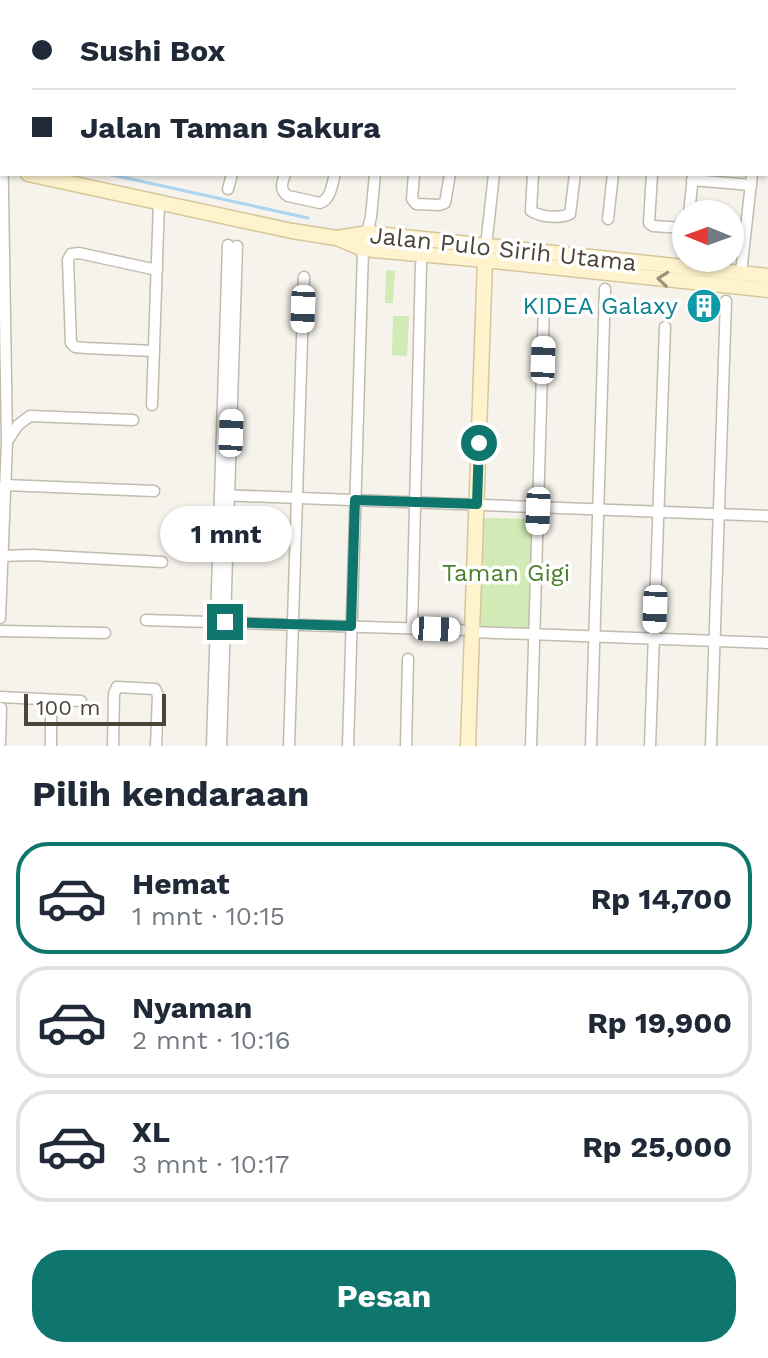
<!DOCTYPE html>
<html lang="id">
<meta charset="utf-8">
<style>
:root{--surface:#fff;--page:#f2f2f3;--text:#1f2937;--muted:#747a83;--line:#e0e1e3;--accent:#0f766e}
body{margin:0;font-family:"Work Sans",sans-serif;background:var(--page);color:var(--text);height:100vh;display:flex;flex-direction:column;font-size:30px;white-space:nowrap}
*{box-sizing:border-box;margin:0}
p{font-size:26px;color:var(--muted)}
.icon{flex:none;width:44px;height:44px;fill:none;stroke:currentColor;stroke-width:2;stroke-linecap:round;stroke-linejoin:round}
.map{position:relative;height:746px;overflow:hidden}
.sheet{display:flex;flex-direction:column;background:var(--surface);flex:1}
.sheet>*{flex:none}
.top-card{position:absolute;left:0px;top:0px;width:768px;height:176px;box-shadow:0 2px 6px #0004;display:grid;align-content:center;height:176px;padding:0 32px;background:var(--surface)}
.needle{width:52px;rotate:271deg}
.buttons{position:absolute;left:672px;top:200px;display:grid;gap:16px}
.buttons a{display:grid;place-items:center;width:72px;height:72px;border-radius:50%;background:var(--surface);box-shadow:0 2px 6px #0004;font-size:40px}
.scale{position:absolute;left:24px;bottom:20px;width:142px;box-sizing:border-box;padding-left:8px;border:4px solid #4b4439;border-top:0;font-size:22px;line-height:28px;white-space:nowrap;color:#4b4439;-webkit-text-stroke:6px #fff;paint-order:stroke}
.end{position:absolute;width:36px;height:36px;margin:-18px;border:10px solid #0f766e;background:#fff;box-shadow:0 0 0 4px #fff}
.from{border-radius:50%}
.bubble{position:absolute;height:56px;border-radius:28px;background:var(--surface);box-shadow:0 2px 6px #0004;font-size:26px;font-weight:700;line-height:56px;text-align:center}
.car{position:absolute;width:24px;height:48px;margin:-24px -12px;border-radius:10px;box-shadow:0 0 6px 2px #0007;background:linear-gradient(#fff 24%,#345 0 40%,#fff 0 76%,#345 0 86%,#fff 0)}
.top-card b{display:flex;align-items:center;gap:28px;height:76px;font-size:30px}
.top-card b+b{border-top:2px solid var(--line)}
.top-card i{width:20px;height:20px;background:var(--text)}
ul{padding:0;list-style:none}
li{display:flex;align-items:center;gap:24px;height:112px;margin:0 16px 12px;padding:0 16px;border:4px solid var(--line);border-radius:32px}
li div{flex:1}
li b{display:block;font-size:30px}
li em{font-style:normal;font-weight:700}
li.current{border-color:var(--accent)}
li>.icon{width:72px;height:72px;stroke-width:1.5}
h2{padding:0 32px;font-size:36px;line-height:96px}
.primary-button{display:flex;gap:16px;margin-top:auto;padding:16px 32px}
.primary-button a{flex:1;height:92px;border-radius:32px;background:var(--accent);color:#fff;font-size:32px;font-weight:700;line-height:92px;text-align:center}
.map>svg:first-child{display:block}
.green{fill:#d2eab5}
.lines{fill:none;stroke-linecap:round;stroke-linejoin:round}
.stream{stroke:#a9d4f2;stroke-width:3}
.minor-casing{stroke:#c2bbae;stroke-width:13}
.secondary-casing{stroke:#d6c79b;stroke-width:17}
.minor{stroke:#fff;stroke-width:10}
.secondary{stroke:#fff3cd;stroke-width:14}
.oneway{stroke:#9c937c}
.route{stroke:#0f766e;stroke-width:10}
.labels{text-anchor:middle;stroke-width:7;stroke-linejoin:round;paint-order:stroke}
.street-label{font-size:24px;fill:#4b4439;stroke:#fff}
.culture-label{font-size:24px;fill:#0d838f;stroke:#fff;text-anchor:end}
.park-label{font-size:24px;fill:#4a7f2a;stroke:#fff}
</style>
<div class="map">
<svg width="768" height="746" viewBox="0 0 768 746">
<rect width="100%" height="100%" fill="#f6f3ec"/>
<g class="green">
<path d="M 386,270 L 395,271 L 393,303 L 385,303 Z"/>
<path d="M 393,316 L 409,316 L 407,356 L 392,355 Z"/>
<path d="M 483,518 L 532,519 L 529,628 L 480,627 Z"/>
</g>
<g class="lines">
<path class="stream" d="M 108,174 L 308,218"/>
<defs>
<g id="minor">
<path d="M 232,0 L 244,2"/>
<path d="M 16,2 L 16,0"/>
<path d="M 66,2 L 66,0"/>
<path d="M 212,2 L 212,0"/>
<path d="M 340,2 L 343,0"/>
<path d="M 430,2 L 433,0"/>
<path d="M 499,2 L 500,0"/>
<path d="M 552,2 L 553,0"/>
<path d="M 579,2 L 580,0"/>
<path d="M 619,2 L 619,0"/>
<path d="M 662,2 L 662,0"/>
<path d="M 708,2 L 708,0"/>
<path d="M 0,22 L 2,23"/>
<path d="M 766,43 L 768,26"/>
<path d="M 766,70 L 768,70"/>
<path d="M 285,174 C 282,183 279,190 288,196 L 320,203 C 331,199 332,184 335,174"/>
<path d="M 414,174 L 412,199 L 416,204 L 439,205 L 445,203 L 450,174"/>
<path d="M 533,174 L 531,211 C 541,217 559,219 570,214 L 575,174"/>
<path d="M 652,174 L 649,223 L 653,226 L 686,228"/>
<path d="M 692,180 L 751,185"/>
<path d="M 228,189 L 232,174"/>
<path d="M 689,214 L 693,176"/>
<path d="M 608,219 L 613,174"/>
<path d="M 486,246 L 494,174"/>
<path d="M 741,273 L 752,174"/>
<path d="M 154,351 L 86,348 L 75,347 L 71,343 L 68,260 L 71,254 L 79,253 L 157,270"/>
<path d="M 152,405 L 159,202"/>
<path d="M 8,440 L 18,425 L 30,416 L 133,420"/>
<path d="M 5,485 L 154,491"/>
<path d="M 220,495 L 768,516"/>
<path d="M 0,556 L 32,555 L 162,562"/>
<path d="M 0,618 L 7,442 L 2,130"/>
<path d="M 146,620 L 461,630"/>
<path d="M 412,628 L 421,264"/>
<path d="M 0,631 L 105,633"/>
<path d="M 472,632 L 768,643"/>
<path d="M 0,697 L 81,701"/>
<path d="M 0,743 L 1,708"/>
<path d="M 51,746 L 51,717"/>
<path d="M 113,746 L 114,694 L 117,687 L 155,689 L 158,695 L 156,746"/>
<path d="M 212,746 L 228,245"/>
<path d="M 221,746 L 237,246"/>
<path d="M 289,746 L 304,277"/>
<path d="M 348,746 L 363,249 L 371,217 L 375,174"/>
<path d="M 406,746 L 408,659"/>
<path d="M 531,746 L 544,304"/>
<path d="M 591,746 L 605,289"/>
<path d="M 650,746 L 665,327"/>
<path d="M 711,746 L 726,301"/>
</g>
<g id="secondary">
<path d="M 0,168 L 2,168"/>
<path d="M 28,174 L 292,231 L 337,238 L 363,249 L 485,260 L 768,290"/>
<path d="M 337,238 L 368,233 L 768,276"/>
<path d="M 468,746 L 485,260"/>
</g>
</defs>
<use href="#minor" class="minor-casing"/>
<use href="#secondary" class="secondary-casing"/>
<use href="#minor" class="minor"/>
<use href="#secondary" class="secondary"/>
</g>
<defs><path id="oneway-chevron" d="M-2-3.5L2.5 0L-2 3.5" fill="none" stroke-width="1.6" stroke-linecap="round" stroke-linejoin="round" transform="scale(2)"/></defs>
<use class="oneway" href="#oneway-chevron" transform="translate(663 279) rotate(-174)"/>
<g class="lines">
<path class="route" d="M 225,622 L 351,626 L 355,500 L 477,504 L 479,443"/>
</g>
<defs>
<symbol id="building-disc" viewBox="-11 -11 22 22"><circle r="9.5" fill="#0f9aa8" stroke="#fff"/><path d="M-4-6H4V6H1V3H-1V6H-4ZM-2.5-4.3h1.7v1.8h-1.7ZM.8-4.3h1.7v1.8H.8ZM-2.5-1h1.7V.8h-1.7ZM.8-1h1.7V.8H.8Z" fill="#fff"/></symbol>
</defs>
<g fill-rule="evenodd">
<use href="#building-disc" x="684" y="286" width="40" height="40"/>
</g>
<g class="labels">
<g class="street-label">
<text transform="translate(503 249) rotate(6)" y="8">Jalan Pulo Sirih Utama</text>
</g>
<g class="culture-label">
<text x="678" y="314">KIDEA Galaxy</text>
</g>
<g class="park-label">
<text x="506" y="581">Taman Gigi</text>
</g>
</g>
</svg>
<div class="buttons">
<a><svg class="needle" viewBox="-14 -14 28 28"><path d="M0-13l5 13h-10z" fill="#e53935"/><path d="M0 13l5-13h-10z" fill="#747a83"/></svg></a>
</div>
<div class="scale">100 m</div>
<i class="end from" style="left:479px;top:443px"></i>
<i class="end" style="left:225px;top:622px"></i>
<div class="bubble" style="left:160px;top:506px;width:132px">1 mnt</div>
<i class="car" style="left:303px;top:309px;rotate:182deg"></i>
<i class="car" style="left:543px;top:360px;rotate:2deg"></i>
<i class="car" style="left:231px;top:433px;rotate:2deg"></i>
<i class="car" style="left:538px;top:511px;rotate:182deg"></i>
<i class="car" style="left:655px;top:609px;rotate:182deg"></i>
<i class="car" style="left:436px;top:629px;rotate:92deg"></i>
<div class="top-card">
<b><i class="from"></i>Sushi Box</b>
<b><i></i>Jalan Taman Sakura</b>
</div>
</div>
<section class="sheet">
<h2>Pilih kendaraan</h2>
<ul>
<li class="current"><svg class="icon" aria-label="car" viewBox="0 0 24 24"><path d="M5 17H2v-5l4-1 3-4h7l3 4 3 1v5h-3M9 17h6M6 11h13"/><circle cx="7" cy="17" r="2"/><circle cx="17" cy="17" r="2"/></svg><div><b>Hemat</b><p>1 mnt · 10:15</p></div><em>Rp 14,700</em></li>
<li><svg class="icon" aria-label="car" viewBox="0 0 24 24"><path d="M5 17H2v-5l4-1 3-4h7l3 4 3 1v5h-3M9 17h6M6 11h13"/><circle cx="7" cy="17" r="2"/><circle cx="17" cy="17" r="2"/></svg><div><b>Nyaman</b><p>2 mnt · 10:16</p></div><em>Rp 19,900</em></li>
<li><svg class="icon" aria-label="car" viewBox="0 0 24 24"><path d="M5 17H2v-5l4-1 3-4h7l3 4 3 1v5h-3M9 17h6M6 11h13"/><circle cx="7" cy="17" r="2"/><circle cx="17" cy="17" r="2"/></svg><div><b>XL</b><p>3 mnt · 10:17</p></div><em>Rp 25,000</em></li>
</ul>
<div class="primary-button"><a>Pesan</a></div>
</section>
